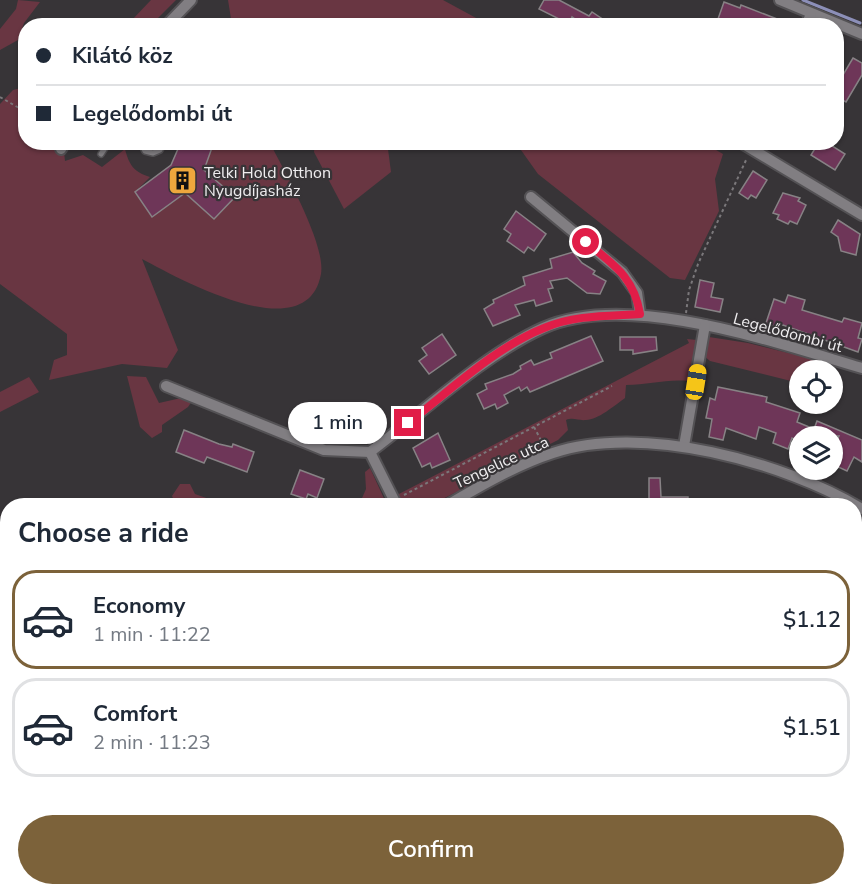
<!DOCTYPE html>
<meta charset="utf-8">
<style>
:root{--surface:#fff;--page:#f2f2f3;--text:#1f2937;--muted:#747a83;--line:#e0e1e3;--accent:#7c623a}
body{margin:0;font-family:"Nunito Sans",sans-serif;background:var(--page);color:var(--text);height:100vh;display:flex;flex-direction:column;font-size:22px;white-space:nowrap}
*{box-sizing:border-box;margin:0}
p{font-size:20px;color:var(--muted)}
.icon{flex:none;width:33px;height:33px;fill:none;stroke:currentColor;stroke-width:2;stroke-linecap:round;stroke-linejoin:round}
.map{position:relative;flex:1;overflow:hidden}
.sheet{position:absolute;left:0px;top:498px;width:862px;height:398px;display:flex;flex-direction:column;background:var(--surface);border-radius:24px 24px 0 0;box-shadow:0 2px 4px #0004}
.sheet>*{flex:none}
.hud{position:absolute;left:18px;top:18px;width:826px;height:132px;border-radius:24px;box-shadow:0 2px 4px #0004;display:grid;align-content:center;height:132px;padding:0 18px;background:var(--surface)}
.fabs{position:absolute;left:789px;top:360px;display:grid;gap:12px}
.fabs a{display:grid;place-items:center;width:54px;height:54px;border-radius:50%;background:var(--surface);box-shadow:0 2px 4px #0004;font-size:30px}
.end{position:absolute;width:27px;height:27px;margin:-14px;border:8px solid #e11d48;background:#fff;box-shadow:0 0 0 3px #fff}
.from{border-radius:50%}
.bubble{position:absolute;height:42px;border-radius:21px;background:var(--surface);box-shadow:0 2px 4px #0004;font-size:20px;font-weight:600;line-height:42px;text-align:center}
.car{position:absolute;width:18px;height:36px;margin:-18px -9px;border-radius:8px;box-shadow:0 0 4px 2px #0007;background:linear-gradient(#f5c518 24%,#345 0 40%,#f5c518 0 76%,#345 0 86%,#f5c518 0)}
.hud b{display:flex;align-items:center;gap:21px;height:57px;font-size:22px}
.hud b+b{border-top:2px solid var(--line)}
.hud i{width:15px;height:15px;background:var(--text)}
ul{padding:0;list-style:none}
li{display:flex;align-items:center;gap:18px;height:99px;margin:0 12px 9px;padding:0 6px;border:3px solid var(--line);border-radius:24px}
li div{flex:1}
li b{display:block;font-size:22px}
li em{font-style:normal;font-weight:600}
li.selected{border-color:var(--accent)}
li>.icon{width:54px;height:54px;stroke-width:1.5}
h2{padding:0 18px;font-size:27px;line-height:72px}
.cta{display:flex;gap:12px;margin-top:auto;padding:12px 18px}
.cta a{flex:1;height:69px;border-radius:36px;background:var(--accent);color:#fff;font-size:24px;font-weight:600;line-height:69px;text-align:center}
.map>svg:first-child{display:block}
.green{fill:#693642}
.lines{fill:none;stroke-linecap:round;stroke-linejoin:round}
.stream{stroke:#8c8fb8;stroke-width:3}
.building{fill:#6e3658;stroke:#878285;stroke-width:1.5}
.lane-casing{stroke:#545255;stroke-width:8}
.street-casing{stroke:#545255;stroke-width:14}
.path{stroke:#7b787b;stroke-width:2;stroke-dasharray:3 3;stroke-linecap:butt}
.lane{stroke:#817e82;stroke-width:5}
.street{stroke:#817e82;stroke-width:10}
.route{stroke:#e11d48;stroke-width:8}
.labels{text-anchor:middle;stroke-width:4.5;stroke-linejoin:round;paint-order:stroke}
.poi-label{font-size:16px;fill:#efedef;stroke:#373437;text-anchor:start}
.street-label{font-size:16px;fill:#efedef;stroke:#373437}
</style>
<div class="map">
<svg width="862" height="895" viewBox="0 0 862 895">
<rect width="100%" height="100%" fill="#373437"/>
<g class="green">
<path d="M 18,0 L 40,2 L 24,23 L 18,40 L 0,50 L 0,29 L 16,9 Z"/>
<path d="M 151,0 L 176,0 L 151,25 L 133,25 L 132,20 Z"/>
<path d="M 228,0 L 443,0 L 489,25 L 343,26 L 340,23 L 336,26 L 232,25 Z"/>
<path d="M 25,87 L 26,142 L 63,143 L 65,161 L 83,155 L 102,167 L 125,149 C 129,165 134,172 150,177 L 135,192 L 152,217 L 185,193 L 215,218 L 235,197 L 204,170 L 214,143 L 270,143 C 284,171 326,244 321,274 C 307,351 178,278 142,259 L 178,350 L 167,368 L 122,364 L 49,380 L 54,360 L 67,355 L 67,334 L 0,284 L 0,104 L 13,90 Z"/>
<path d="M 315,143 L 384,143 L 388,149 L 391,172 L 344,209 L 314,152 Z"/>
<path d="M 516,143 L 704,143 L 723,154 L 715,179 L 719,211 L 685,280 L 670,278 L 538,174 Z"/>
<path d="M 709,337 L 748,343 L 829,363 L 834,372 L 833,378 L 832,370 L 800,370 L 799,383 L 710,361 L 703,355 Z"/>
<path d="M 687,339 L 697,340 L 688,381 C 666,379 648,385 626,385 L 625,398 C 615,405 598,420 586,420 C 578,421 574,417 566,420 L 568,430 L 558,440 L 431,505 L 401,505 L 397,495 L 689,343 Z"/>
<path d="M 127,376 L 146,377 L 159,403 L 181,398 L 192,401 L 188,407 L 162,425 L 162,432 L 152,438 L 140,427 Z"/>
<path d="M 29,377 L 39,392 L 0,412 L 0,392 Z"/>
<path d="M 370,468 L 387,505 L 359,505 L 366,489 L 365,472 Z"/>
<path d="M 180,484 L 190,484 L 195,494 L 226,505 L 176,505 L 172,496 Z"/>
</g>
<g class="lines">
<path class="stream" d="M 803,0 L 860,23"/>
</g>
<g class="building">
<path d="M 544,0 L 559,0 L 589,16 L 592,12 L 613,26 L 585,26 L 572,17 L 569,24 L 539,9 Z"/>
<path d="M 724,2 L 740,8 L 741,5 L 795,26 L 759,26 L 748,21 L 747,26 L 735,26 L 718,19 Z"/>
<path d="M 853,58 L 862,63 L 862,75 L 846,102 L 837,97 L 837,85 Z"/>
<path d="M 181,142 L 214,142 L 204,170 L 235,197 L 214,219 L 185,193 L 152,217 L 135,192 L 171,165 Z"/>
<path d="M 819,142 L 826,142 L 845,154 L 835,170 L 811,155 Z"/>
<path d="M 753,171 L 767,180 L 756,198 L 751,195 L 748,199 L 739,193 Z"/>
<path d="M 783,193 L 800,198 L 798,201 L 806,205 L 797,224 L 790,221 L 788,224 L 777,219 L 779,215 L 773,213 Z"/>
<path d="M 516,211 L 546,234 L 534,251 L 528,247 L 524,253 L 507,241 L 511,234 L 504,229 Z"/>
<path d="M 838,220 L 860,234 L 856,255 L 841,251 L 838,237 L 831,232 Z"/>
<path d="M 573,252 L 582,263 L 595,271 L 593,274 L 606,281 L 600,294 L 587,293 L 567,278 L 550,281 L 553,288 L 548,289 L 552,301 L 536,306 L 534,300 L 515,305 L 520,315 L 493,326 L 484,309 L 494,303 L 493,300 L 525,285 L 523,277 L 552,268 L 550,259 Z"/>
<path d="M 700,280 L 714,283 L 711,297 L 723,299 L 720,312 L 695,307 Z"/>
<path d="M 788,295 L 805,300 L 802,310 L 842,322 L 844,318 L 862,323 L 858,338 L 862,339 L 858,352 L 780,324 L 779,328 L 766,323 L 774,299 L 785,303 Z"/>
<path d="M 442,334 L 456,355 L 429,374 L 419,361 L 427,355 L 422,348 Z"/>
<path d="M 591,336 L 603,361 L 530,392 L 527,387 L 521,391 L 519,387 L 504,395 L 508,403 L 497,409 L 495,404 L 484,409 L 477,394 L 487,389 L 485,384 L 513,374 L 521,369 L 520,366 L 531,360 L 534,365 L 552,358 L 550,353 Z"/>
<path d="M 620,337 L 656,337 L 657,350 L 633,354 L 633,350 L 620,350 Z"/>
<path d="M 718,387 L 767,397 L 766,402 L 800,413 L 797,422 L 814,429 L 817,421 L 862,440 L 862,462 L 854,457 L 847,471 L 836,466 L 842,453 L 833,448 L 839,436 L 800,436 L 800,442 L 792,438 L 788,449 L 773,443 L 776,433 L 759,427 L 756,439 L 726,428 L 723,440 L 709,437 L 712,419 L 706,418 L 710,398 L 715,400 Z"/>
<path d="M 184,430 L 219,444 L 232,447 L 233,444 L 254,452 L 247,472 L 207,457 L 204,463 L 176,452 Z"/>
<path d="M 438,433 L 450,460 L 432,468 L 430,463 L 422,467 L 413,448 Z"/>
<path d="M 300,470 L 324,479 L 317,498 L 308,494 L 306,499 L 291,494 Z"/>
<path d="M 649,478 L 660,478 L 661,497 L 688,497 L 688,506 L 649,505 Z"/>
</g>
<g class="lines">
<defs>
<g id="lane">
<path d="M 140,142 L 145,151 L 153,153 L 160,150 L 164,142"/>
<path d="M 101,154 L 109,142"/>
</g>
<g id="street">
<path d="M 780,0 L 862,34"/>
<path d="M 166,26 L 191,0"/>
<path d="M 806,26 L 811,14"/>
<path d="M 740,142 L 862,215"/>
<path d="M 61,149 L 65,142"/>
<path d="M 531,197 L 622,272 L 637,293 L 640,314"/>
<path d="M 166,386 L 324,450 L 370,452 C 422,413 485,354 543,328 C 627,290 777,343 862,368"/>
<path d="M 684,446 L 705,325"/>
<path d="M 370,452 L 397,506"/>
<path d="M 446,506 C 480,486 516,465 553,453 C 641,423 785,462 862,509"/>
<path d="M 855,741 L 862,745"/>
<path d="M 503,888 L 505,895"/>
</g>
</defs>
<use href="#lane" class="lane-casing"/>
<use href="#street" class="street-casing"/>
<g class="path">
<path d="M 0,97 L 26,112"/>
<path d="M 686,313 L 689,290 L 698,264 L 747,158"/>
<path d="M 534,427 L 544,446"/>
<path d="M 404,495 L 612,386"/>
</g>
<use href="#lane" class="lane"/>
<use href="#street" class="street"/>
</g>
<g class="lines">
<path class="route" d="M 408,423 C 451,390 494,348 544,328 C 574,315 608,316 640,314 C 634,277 614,265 586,242"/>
</g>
<defs>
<symbol id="building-square" viewBox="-11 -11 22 22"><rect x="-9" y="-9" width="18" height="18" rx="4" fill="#eea73d" stroke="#373437"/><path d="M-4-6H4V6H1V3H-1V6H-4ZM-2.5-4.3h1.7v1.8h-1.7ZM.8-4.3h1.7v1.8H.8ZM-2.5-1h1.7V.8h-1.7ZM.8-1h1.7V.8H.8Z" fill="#111"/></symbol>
</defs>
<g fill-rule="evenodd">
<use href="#building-square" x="166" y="164" width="33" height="33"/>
</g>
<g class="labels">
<g class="poi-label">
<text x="204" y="178">Telki Hold Otthon<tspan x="204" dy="18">Nyugdíjasház</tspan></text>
</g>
<g class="street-label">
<text transform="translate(788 332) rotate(15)" y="6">Legelődombi út</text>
<text transform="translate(501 462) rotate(-25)" y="6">Tengelice utca</text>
</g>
</g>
</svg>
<div class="fabs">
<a><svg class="icon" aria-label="locate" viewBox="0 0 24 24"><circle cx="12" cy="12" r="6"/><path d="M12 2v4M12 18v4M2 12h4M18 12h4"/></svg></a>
<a><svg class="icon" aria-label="layers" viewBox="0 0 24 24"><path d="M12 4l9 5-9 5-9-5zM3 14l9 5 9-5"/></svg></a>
</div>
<i class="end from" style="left:586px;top:242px"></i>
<i class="end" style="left:408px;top:423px"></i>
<div class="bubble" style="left:288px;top:402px;width:99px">1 min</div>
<i class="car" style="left:696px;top:382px;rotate:9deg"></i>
<div class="hud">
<b><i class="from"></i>Kilátó köz</b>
<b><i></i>Legelődombi út</b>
</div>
<section class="sheet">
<h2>Choose a ride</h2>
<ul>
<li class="selected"><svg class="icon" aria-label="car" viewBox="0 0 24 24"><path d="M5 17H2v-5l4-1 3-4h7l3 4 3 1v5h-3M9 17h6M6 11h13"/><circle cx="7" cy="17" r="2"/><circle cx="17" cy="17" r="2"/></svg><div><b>Economy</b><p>1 min · 11:22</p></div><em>$1.12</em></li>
<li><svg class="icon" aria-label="car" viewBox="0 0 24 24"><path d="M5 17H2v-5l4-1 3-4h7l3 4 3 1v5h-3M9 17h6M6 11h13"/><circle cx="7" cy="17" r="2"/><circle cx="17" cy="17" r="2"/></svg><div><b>Comfort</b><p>2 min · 11:23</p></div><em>$1.51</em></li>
</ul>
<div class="cta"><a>Confirm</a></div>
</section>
</div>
